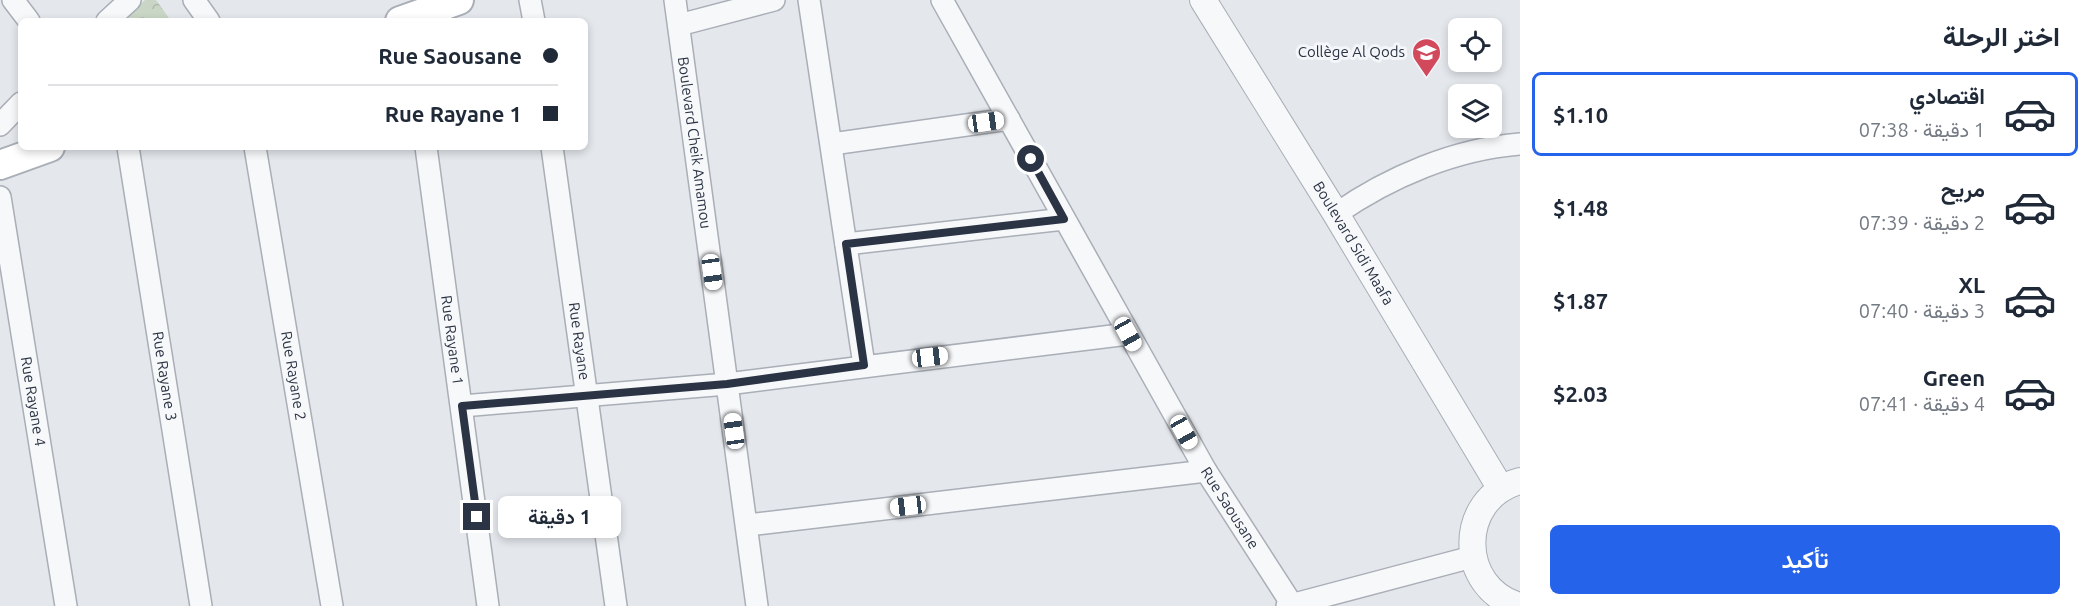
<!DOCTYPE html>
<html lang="ar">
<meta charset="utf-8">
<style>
:root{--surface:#fff;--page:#f2f2f3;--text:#1f2937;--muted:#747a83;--line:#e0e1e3;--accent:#2563eb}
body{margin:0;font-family:Ubuntu,Vazirmatn,sans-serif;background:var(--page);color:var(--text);direction:rtl;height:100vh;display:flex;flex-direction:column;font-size:22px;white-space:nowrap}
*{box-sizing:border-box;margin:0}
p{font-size:20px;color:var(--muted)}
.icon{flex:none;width:33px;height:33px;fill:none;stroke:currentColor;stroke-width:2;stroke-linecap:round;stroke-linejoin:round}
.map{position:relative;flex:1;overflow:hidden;direction:ltr}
.panel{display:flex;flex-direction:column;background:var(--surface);width:570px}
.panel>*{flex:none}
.top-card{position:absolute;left:18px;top:18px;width:570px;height:132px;border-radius:9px;box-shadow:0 3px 9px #0003;direction:rtl;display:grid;align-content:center;height:132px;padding:0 30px;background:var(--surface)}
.buttons{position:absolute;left:1448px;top:18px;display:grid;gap:12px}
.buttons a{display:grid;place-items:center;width:54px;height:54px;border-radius:9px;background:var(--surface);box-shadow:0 3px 9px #0003;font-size:30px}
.end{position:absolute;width:27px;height:27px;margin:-14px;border:8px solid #2b3445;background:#fff;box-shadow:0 0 0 3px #fff}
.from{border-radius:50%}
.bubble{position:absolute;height:42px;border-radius:9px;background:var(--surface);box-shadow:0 3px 9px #0003;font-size:20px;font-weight:600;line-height:42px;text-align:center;direction:rtl}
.car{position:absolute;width:18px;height:36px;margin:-18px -9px;border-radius:8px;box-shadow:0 0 4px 2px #0007;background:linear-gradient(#fff 24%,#345 0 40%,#fff 0 76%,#345 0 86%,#fff 0)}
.top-card b{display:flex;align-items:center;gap:21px;height:57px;font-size:22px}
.top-card b+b{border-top:2px solid var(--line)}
.top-card i{width:15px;height:15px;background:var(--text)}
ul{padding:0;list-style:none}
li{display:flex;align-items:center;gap:18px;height:84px;margin:0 12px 9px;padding:0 18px;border:3px solid transparent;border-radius:9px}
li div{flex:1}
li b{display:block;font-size:22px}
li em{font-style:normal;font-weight:600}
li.on{border-color:var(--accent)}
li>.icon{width:54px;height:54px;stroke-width:1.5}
h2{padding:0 30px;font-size:27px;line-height:72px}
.action{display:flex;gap:12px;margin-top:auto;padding:12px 30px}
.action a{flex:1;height:69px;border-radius:9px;background:var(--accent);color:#fff;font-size:24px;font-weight:600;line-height:69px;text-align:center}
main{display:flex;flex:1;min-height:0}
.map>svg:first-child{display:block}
.park{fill:url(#park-crowns)}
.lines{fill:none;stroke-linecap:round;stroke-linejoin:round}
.minor-casing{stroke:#a9aeb7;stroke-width:24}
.tertiary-casing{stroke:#a9aeb7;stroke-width:28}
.secondary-casing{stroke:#a9aeb7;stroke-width:32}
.minor{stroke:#f7f8fa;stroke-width:21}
.tertiary{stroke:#f7f8fa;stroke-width:26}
.secondary{stroke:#fff;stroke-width:28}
.route{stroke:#2b3445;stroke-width:8}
.labels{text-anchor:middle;stroke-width:6;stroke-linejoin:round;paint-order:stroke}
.poi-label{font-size:15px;fill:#2b3445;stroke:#f4f6f9;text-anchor:end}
.street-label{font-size:15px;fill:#2b3445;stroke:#f4f6f9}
</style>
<main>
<section class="panel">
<h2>اختر الرحلة</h2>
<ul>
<li class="on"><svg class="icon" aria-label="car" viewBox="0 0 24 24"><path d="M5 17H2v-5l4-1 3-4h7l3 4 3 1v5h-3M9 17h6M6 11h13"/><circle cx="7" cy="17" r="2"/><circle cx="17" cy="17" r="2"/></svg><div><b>اقتصادي</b><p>1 دقيقة · 07:38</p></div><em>$1.10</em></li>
<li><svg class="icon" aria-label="car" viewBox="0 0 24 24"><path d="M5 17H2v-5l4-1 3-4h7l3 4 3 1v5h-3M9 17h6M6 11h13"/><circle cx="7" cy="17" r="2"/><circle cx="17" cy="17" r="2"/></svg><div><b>مريح</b><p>2 دقيقة · 07:39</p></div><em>$1.48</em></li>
<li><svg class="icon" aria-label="car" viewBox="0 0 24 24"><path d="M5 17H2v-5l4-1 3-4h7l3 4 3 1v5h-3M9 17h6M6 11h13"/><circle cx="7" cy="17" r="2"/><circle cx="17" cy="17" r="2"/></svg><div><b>XL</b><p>3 دقيقة · 07:40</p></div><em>$1.87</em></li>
<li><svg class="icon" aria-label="car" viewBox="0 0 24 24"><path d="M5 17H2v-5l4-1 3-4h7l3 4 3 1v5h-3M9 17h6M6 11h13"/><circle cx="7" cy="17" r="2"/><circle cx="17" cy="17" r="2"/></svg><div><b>Green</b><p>4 دقيقة · 07:41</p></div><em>$2.03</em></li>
</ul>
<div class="action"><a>تأكيد</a></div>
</section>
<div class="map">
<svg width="1520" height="606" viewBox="0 0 1520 606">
<defs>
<pattern id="park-crowns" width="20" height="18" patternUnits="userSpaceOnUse" patternTransform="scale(1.5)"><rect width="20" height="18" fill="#c9d6c5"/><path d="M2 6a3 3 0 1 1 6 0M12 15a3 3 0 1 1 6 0" fill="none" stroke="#adb8ab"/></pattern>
</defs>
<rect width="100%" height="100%" fill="#e4e7ec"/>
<path class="park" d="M 145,0 L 156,0 L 171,21 L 123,21 Z"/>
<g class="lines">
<defs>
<g id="minor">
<path d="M 13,0 L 29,21"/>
<path d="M 194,0 L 209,21"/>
<path d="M 530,0 L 534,21"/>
<path id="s1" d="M 675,0 L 757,606"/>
<path d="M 809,0 L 864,365"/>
<path id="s2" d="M 942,0 L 1206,471 L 1293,606"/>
<path d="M 107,21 L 130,0"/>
<path d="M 679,25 L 774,0"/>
<path d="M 0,125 L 21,103"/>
<path d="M 832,144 L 1009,119"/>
<path id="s3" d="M 128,147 L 201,606"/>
<path id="s4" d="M 255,147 L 332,606"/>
<path id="s5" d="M 426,147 L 488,606"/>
<path id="s6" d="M 552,147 L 616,606"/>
<path id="s7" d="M 0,197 L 66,606"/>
<path d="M 1336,214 C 1389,177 1455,149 1520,144"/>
<path d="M 846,244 L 1064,219"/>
<path d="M 462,406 L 727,384 L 1128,334"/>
<path d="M 748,525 L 1206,471"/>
<path d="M 1287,606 L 1472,557"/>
</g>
<g id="tertiary">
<path id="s8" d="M 1203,0 L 1336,214 L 1501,489"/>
<path d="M 1520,481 C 1456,498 1457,589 1520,606"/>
</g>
<g id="secondary">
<path d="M 400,21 L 459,0"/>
<path d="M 0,165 L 50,147"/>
</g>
</defs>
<use href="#minor" class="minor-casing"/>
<use href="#tertiary" class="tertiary-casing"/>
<use href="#secondary" class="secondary-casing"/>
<use href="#minor" class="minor"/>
<use href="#tertiary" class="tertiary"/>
<use href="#secondary" class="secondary"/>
</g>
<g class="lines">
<path class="route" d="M 477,517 L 462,406 L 727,384 L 864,365 L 846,244 L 1064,219 L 1031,159"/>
</g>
<defs>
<symbol id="school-pin" viewBox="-11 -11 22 30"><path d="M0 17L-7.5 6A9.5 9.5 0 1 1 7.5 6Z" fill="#d1495b" stroke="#f4f6f9"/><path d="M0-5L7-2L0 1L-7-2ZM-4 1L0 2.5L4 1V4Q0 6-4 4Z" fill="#fff"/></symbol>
</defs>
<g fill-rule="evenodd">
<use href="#school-pin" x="1410" y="36" width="33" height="45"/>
</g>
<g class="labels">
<g class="poi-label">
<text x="1405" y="57">Collège Al Qods</text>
</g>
<g class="street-label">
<text dy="5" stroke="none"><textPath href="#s1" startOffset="144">Boulevard Cheik Amamou</textPath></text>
<text dy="5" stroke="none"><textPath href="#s8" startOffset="286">Boulevard Sidi Maafa</textPath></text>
<text dy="5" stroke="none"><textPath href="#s5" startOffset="195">Rue Rayane 1</textPath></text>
<text dy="5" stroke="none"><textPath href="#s6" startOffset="196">Rue Rayane</textPath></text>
<text dy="5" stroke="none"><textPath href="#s3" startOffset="232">Rue Rayane 3</textPath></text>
<text dy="5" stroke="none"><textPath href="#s4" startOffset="232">Rue Rayane 2</textPath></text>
<text dy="5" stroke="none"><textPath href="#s7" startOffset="207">Rue Rayane 4</textPath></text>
<text dy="5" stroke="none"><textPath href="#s2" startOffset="584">Rue Saousane</textPath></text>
</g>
</g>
</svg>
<div class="buttons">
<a><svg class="icon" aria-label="locate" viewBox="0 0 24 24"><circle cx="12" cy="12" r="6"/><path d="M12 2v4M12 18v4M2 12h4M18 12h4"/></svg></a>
<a><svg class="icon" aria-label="layers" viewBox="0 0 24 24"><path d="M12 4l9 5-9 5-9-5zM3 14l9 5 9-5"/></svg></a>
</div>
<i class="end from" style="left:1031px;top:159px"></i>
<i class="end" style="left:477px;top:517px"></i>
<div class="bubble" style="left:498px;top:496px;width:123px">1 دقيقة</div>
<i class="car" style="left:986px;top:122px;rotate:82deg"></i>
<i class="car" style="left:712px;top:272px;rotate:172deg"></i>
<i class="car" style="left:1128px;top:334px;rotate:151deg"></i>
<i class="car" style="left:930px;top:357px;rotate:83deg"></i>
<i class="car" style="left:734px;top:431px;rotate:352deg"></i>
<i class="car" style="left:1184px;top:432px;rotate:151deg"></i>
<i class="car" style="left:908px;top:506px;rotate:263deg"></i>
<div class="top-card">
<b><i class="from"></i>Rue Saousane</b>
<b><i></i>Rue Rayane 1</b>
</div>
</div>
</main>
